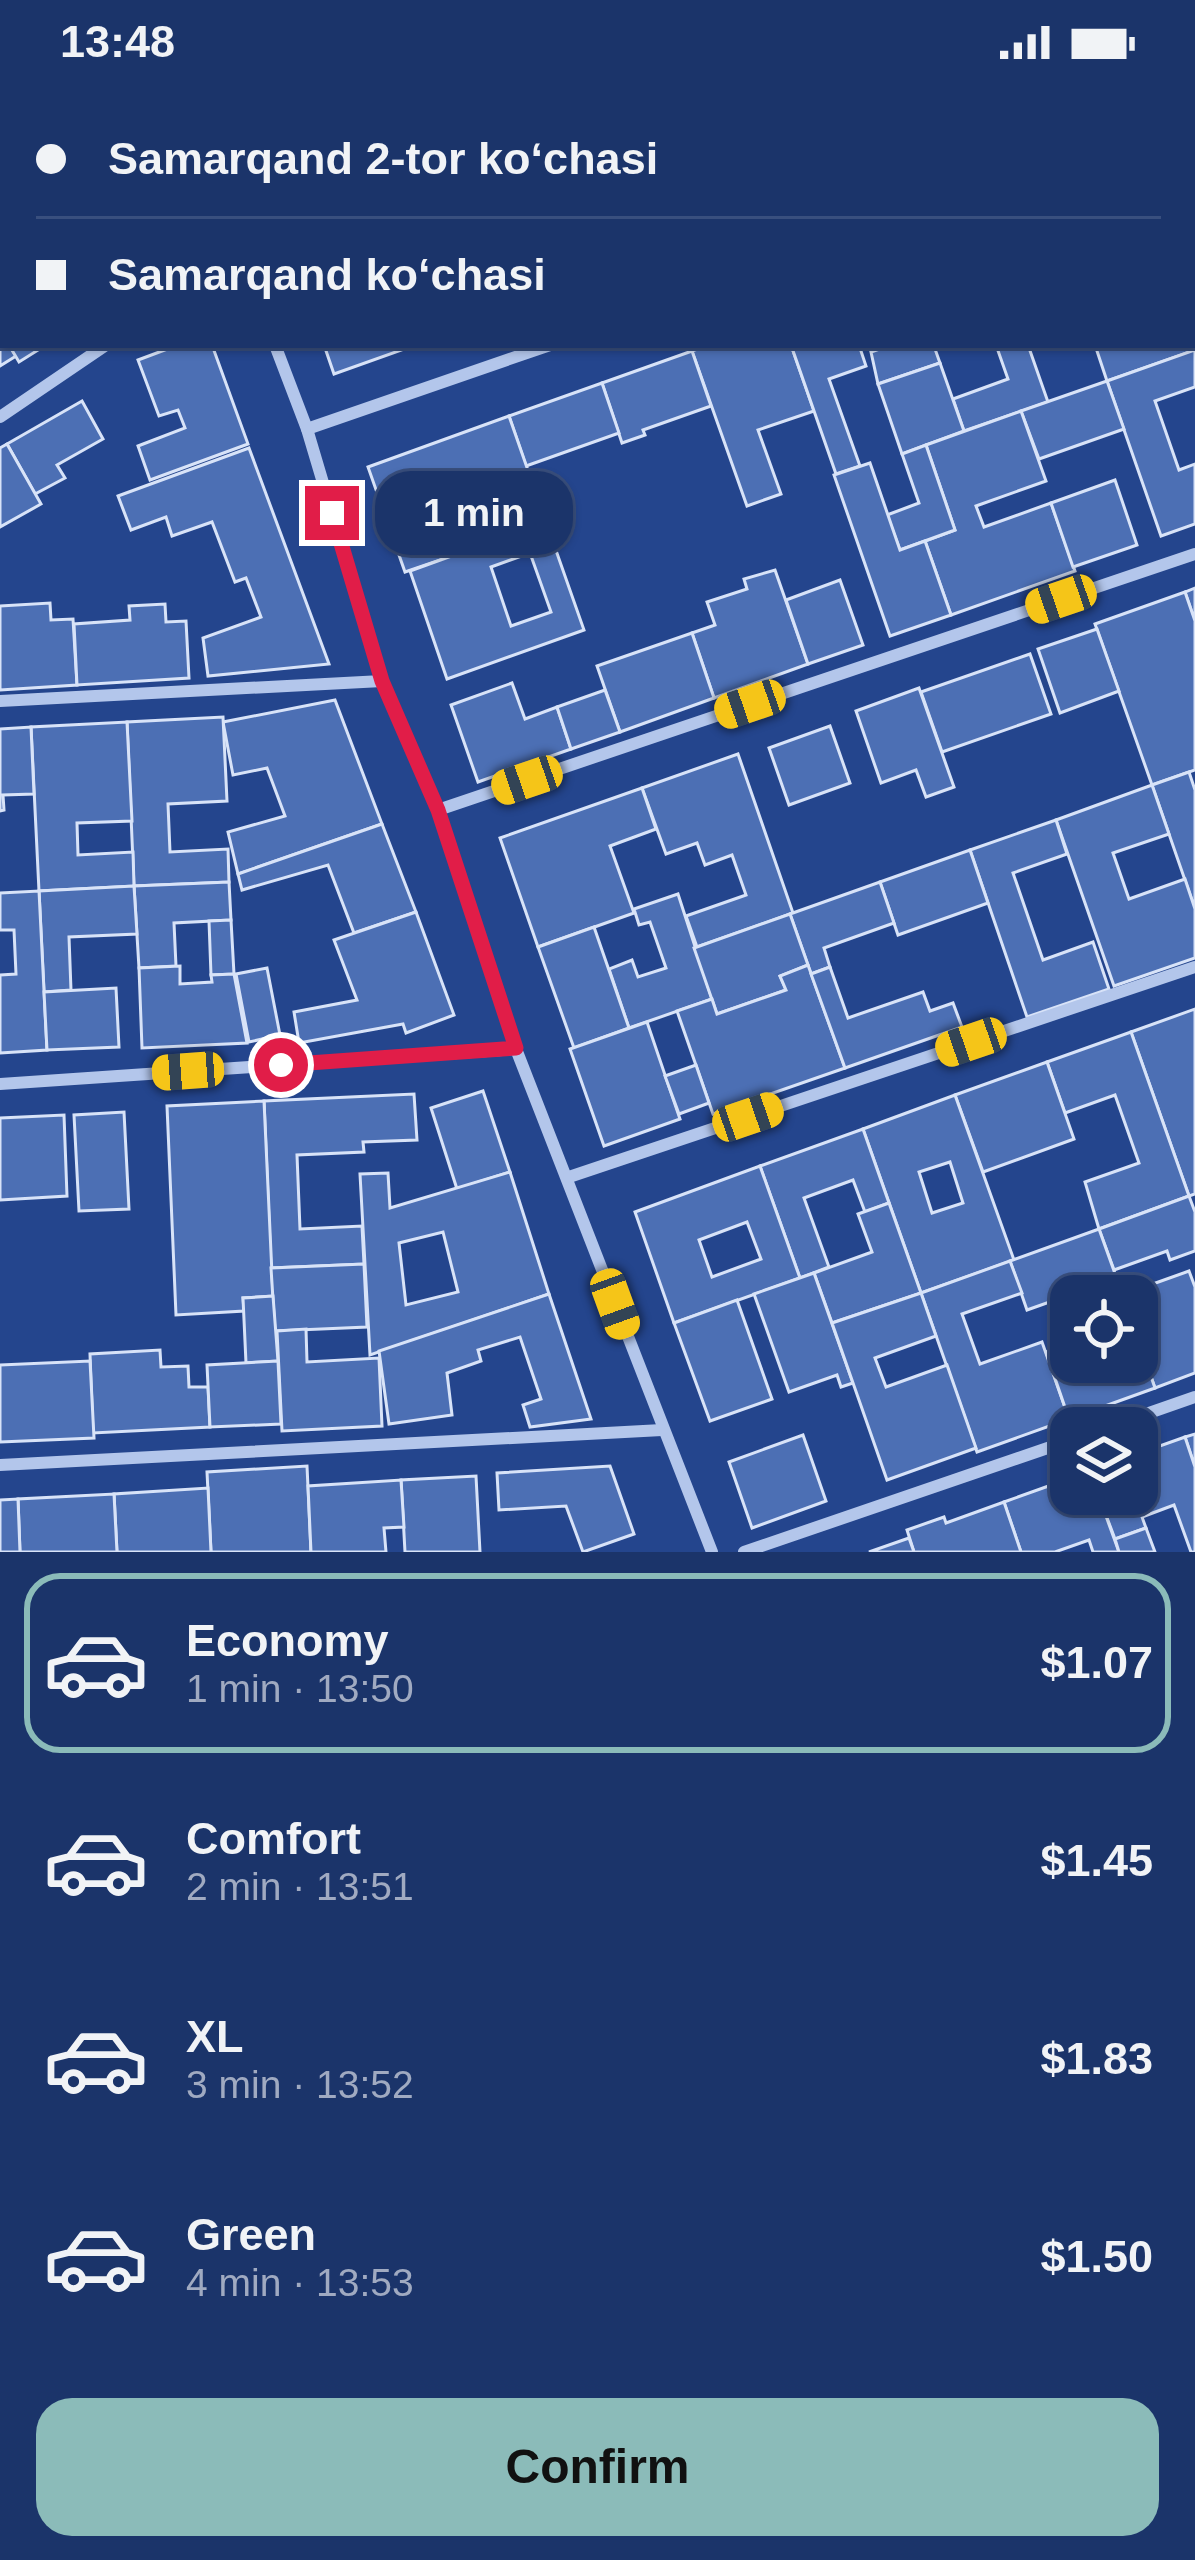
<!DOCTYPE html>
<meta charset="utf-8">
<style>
:root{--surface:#1b346a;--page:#283f72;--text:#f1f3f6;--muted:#a0aac1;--line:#394f7e;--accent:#8bbbb9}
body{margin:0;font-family:Helvetica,sans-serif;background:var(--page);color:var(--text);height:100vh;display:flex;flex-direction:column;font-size:45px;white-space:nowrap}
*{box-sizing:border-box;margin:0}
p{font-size:39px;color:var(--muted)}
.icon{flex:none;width:66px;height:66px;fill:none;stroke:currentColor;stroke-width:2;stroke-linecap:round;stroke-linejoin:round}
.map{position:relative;height:1468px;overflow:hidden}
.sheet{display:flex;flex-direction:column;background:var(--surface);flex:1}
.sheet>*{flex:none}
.top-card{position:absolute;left:0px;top:0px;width:1197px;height:264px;box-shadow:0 3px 9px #0004,0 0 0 3px var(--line);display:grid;align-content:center;height:264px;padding:0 36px;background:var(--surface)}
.fabs{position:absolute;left:1050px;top:1191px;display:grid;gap:24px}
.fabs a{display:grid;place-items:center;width:108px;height:108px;border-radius:24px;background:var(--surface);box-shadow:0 3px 9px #0004,0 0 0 3px var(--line);font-size:60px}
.end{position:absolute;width:54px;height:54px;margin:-27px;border:15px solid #e11d48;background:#fff;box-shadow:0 0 0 6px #fff}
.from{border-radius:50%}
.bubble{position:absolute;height:84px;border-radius:36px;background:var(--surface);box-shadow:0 3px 9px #0004,0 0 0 3px var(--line);font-size:39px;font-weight:700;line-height:84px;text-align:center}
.car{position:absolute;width:36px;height:72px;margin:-36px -18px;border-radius:15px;box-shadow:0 0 9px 3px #0007;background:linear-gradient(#f5c518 24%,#345 0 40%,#f5c518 0 76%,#345 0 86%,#f5c518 0)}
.top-card b{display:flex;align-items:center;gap:42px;height:114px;font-size:45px}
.top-card b+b{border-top:3px solid var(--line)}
.top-card i{width:30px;height:30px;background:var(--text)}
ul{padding:21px 0 0;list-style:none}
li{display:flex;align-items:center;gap:36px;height:180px;margin:0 24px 18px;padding:0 12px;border:6px solid transparent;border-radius:36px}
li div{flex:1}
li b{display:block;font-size:45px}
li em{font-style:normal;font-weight:700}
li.current{border-color:var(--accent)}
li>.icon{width:108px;height:108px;stroke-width:1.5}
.primary-button{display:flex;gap:24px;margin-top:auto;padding:24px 36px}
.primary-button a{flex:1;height:138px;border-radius:36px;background:var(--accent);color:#111;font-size:48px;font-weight:700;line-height:138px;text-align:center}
.status{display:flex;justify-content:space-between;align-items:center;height:84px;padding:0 60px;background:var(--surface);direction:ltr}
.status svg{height:33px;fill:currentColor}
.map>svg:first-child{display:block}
.building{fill:#4c6fb4;stroke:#d8e3f8;stroke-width:3;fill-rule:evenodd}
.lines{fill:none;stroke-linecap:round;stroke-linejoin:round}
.street{stroke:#b3c6eb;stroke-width:12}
.route{stroke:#e11d48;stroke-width:15}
</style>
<div class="status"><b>13:48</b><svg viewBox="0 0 49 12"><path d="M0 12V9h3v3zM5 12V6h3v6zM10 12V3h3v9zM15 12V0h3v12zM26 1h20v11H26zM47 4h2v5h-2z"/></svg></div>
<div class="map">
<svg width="1195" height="1468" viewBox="0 0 1195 1468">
<rect width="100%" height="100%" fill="#24458d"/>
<g class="building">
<path d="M 71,0 L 125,0 L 126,3 L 67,3 Z"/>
<path d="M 236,0 L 312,0 L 313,3 L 237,3 Z"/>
<path d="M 338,0 L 392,0 L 393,3 L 339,3 Z"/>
<path d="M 546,0 L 598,0 L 599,3 L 537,3 Z"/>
<path d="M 598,0 L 702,0 L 703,3 L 599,3 Z"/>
<path d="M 923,0 L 1007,0 L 1008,3 L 914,3 Z"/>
<path d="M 1007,0 L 1104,0 L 1105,3 L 1008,3 Z"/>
<path d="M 0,1 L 3,6 L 3,83 L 0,78 Z"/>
<path d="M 3,96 L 3,228 L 0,229 L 0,98 Z"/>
<path d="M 0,247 L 3,261 L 9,261 L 16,272 L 0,282 Z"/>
<path d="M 1194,250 L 1195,266 L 1107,297 L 1095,261 L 1194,261 Z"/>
<path d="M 9,261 L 46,261 L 19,278 Z"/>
<path d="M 178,261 L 212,261 L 248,360 L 150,396 L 138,362 L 185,344 L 178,326 L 159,332 L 138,276 Z"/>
<path d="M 324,261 L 409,261 L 410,263 L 334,290 Z"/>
<path d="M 708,261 L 791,261 L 814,327 L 758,346 L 781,410 L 747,422 L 692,267 Z"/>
<path d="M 791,261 L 859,261 L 866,282 L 829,295 L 860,382 L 836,390 Z"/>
<path d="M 891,261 L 946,261 L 935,265 L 940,279 L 878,300 L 871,268 Z"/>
<path d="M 996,261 L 1028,261 L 1048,318 L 964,347 L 953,315 L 1008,295 Z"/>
<path d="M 1195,266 L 1195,303 L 1155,317 L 1179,386 L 1195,380 L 1195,440 L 1161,452 L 1107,297 Z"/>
<path d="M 692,267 L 711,322 L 643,346 L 645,351 L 622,359 L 602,299 Z"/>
<path d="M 940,279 L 964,347 L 902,370 L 878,300 Z"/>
<path d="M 1107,297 L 1124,345 L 1039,375 L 1021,327 Z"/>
<path d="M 602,299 L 619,349 L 526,382 L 509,332 Z"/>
<path d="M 82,317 L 103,355 L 57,381 L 65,394 L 35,410 L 7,360 Z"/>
<path d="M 1021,327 L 1046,397 L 976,422 L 984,443 L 1051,419 L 1075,487 L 951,531 L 925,457 L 955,446 L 926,361 Z"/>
<path d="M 509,332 L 546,438 L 498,455 L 491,437 L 440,455 L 446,474 L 405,488 L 368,383 Z"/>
<path d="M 7,360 L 41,420 L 0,443 L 0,364 Z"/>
<path d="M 926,361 L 955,446 L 900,466 L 887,431 L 919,419 L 902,370 Z"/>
<path d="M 249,364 L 329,580 L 208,592 L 203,554 L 261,533 L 246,494 L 235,498 L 212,438 L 172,452 L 166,433 L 131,446 L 118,412 Z"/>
<path d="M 870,379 L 900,466 L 925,457 L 951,531 L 890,552 L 834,391 Z"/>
<path d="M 1115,396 L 1137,461 L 1073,483 L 1051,419 Z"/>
<path d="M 546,438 L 584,546 L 447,595 L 410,487 ZM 530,469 L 551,528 L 511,542 L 491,483 Z"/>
<path d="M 775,486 L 808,580 L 714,614 L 692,549 L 715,541 L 707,518 L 747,505 L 744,495 Z"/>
<path d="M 840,496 L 863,561 L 808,580 L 786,516 Z"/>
<path d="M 1195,504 L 1195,537 L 1185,508 Z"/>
<path d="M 1185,508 L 1195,537 L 1195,686 L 1152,701 L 1095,540 Z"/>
<path d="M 50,519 L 51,536 L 73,535 L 77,601 L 0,606 L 0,522 Z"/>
<path d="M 165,520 L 166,538 L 186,537 L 189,594 L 77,601 L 74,540 L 130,536 L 129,522 Z"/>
<path d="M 1097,545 L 1119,607 L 1060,629 L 1038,565 Z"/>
<path d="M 692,549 L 714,614 L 620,648 L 597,582 Z"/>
<path d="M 1030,570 L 1051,630 L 942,668 L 921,608 Z"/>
<path d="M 512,599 L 525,635 L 557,623 L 571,665 L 478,698 L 451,621 Z"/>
<path d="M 919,604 L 954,703 L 926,713 L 916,686 L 881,699 L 856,627 Z"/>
<path d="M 605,606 L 620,648 L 571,665 L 557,623 Z"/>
<path d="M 335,616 L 382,740 L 238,790 L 228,748 L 285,732 L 267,684 L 233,691 L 223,638 Z"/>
<path d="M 223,633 L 227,717 L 168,720 L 170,768 L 228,765 L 229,798 L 134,802 L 127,638 Z"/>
<path d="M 127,638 L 132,737 L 77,739 L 78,771 L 133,768 L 134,802 L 39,807 L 31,643 Z"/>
<path d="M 830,642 L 850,699 L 789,721 L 769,664 Z"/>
<path d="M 31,643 L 34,710 L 3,711 L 4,726 L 0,727 L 0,645 Z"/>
<path d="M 738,670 L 793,829 L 697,863 L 686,832 L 746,811 L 732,771 L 705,781 L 697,759 L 666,770 L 642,704 Z"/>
<path d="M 1189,688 L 1195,706 L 1195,825 L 1152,701 Z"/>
<path d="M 1152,701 L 1169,750 L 1113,769 L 1129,815 L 1185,795 L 1195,825 L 1195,874 L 1114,902 L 1056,736 Z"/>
<path d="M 642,704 L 656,745 L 610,762 L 634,829 L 538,863 L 500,754 Z"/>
<path d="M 1056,736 L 1067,770 L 1013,789 L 1043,876 L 1093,858 L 1109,905 L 1027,933 L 970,766 Z"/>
<path d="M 382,740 L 416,828 L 354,849 L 328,781 L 242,806 L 238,790 Z"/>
<path d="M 970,766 L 988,819 L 898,851 L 880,798 Z"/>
<path d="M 229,798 L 231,836 L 174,839 L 176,882 L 139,884 L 134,802 Z"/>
<path d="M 880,798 L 894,839 L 824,864 L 830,883 L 811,890 L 790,830 Z"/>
<path d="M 134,802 L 137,850 L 69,853 L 71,906 L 44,908 L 39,807 Z"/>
<path d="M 39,807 L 47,966 L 0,969 L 0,891 L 16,890 L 14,846 L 0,846 L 0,809 Z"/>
<path d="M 678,810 L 712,915 L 629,944 L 609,885 L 632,876 L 638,893 L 666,884 L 650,838 L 639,841 L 634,825 Z"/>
<path d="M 416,828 L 454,931 L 406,949 L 403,940 L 299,959 L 294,928 L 357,916 L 334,856 Z"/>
<path d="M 790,830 L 808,881 L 780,892 L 786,906 L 717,930 L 694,864 Z"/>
<path d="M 231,836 L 234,890 L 211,891 L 209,837 Z"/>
<path d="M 594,843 L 629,944 L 574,964 L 538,863 Z"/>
<path d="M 808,881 L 845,984 L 713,1030 L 677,927 L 712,915 L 717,930 L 786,906 L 780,892 Z"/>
<path d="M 180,882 L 180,900 L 212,898 L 211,891 L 234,890 L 247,959 L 142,964 L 139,884 Z"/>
<path d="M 830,883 L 848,934 L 923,908 L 930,927 L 953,919 L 962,943 L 845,984 L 811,890 Z"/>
<path d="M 267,884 L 280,951 L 249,958 L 236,890 Z"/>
<path d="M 116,904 L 119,963 L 47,966 L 44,908 Z"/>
<path d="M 1195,925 L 1195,1110 L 1189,1112 L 1131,948 Z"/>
<path d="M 647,938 L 680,1035 L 604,1062 L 570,965 Z"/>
<path d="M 1131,948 L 1189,1112 L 1099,1145 L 1085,1098 L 1139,1079 L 1115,1011 L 1065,1029 L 1047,978 Z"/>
<path d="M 1047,978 L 1074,1055 L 983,1088 L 955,1011 Z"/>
<path d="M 696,981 L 709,1019 L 679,1030 L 665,992 Z"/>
<path d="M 483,1007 L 510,1088 L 457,1105 L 431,1024 Z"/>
<path d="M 414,1010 L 417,1056 L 363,1058 L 364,1068 L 297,1071 L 300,1145 L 362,1142 L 364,1180 L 271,1184 L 264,1017 Z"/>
<path d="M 955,1011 L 1014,1176 L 921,1209 L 863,1045 ZM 950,1078 L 963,1119 L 932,1129 L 919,1088 Z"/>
<path d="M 264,1017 L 273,1212 L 243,1214 L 244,1227 L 176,1231 L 167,1022 Z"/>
<path d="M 124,1028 L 129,1125 L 79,1127 L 74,1031 Z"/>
<path d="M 64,1031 L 67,1112 L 0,1116 L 0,1034 Z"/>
<path d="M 863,1045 L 889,1119 L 865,1128 L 853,1096 L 804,1114 L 829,1183 L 800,1194 L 760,1082 Z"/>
<path d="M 760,1082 L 800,1194 L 674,1239 L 635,1128 ZM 747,1138 L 761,1175 L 712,1193 L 699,1156 Z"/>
<path d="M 510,1088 L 549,1210 L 370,1271 L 360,1090 L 388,1089 L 390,1124 ZM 443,1148 L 458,1208 L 406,1221 L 399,1159 Z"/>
<path d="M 1189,1112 L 1195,1128 L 1195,1167 L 1170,1176 L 1167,1167 L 1114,1186 L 1099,1145 Z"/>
<path d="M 889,1119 L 921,1209 L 832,1239 L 814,1189 L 872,1168 L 858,1130 Z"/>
<path d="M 1099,1145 L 1123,1212 L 1072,1210 L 1027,1226 L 1010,1177 Z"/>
<path d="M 1010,1177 L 1022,1209 L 962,1230 L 980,1280 L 1042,1258 L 1069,1335 L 977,1368 L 921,1209 Z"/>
<path d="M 364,1180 L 367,1243 L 275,1247 L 271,1184 Z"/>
<path d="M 1189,1187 L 1195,1203 L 1195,1289 L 1155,1304 L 1137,1253 L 1137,1212 L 1122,1211 Z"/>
<path d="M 814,1189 L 853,1299 L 841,1303 L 837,1291 L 789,1308 L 754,1210 Z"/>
<path d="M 921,1209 L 936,1252 L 875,1274 L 886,1303 L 947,1281 L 976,1364 L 887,1396 L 832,1239 Z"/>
<path d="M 549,1210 L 591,1335 L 530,1343 L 523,1321 L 541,1315 L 520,1253 L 478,1266 L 481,1277 L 447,1289 L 452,1331 L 389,1340 L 379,1267 Z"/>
<path d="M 273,1212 L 278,1277 L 246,1279 L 243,1214 Z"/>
<path d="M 737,1216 L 772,1315 L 710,1337 L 674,1239 Z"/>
<path d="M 306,1245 L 307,1278 L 379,1274 L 382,1342 L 282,1347 L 277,1247 Z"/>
<path d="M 1137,1253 L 1155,1304 L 1069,1335 L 1046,1268 L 1071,1259 L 1071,1278 L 1137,1278 Z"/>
<path d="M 160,1266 L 161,1283 L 188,1282 L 189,1303 L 208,1303 L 210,1343 L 93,1349 L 90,1270 Z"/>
<path d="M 90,1277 L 94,1354 L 0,1358 L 0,1281 Z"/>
<path d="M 278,1277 L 281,1340 L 210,1343 L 207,1281 Z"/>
<path d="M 1195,1350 L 1195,1383 L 1185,1353 Z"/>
<path d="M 803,1351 L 826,1417 L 752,1444 L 729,1378 Z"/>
<path d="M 1185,1353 L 1195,1383 L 1195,1468 L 1191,1468 L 1174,1421 L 1142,1433 L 1146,1444 L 1115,1455 L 1098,1410 L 1137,1410 L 1137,1370 Z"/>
<path d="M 307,1382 L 311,1468 L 211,1468 L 207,1388 Z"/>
<path d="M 610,1382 L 634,1450 L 583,1468 L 566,1422 L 499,1426 L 497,1389 Z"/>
<path d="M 476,1392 L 480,1468 L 405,1468 L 401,1396 Z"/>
<path d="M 1071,1394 L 1071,1410 L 1098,1410 L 1119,1468 L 1093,1468 L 1089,1456 L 1055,1468 L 1021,1468 L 1004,1418 Z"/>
<path d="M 401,1396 L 404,1443 L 384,1444 L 386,1468 L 311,1468 L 308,1402 Z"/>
<path d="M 208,1404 L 211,1468 L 117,1468 L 114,1410 Z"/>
<path d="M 114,1410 L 117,1468 L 20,1468 L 18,1415 Z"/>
<path d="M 18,1415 L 20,1468 L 0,1468 L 0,1416 Z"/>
<path d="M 1004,1418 L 1021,1468 L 914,1468 L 907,1446 L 944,1433 L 946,1439 Z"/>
<path d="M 1146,1444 L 1155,1468 L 1119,1468 L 1115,1455 Z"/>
<path d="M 909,1454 L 914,1468 L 869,1468 Z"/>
</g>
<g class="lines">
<g class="street">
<path d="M 181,0 L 182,3"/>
<path d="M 1194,38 L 1195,37"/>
<path d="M 275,261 L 307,345 L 382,597 L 438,726 L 516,965 L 712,1468"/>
<path d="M 0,333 L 106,261"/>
<path d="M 307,345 L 550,261"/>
<path d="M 0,617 L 382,597"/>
<path d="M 438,726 L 1195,470"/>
<path d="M 0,1000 L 516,965"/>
<path d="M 569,1093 L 1195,883"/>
<path d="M 1106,1344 L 1195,1313"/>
<path d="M 0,1381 L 662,1346"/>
<path d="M 744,1468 L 1071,1356"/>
</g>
</g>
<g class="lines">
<path class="route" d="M 281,981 L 516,964 L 438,726 L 382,597 L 332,429"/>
</g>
</svg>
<div class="fabs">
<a><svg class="icon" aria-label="locate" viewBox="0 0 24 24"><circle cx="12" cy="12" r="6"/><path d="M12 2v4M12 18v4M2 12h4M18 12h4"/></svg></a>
<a><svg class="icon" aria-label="layers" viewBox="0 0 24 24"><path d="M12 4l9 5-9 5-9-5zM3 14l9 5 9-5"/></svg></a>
</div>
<i class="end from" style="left:281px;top:981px"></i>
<i class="end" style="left:332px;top:429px"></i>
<div class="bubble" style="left:375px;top:387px;width:198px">1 min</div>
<i class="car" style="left:1061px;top:515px;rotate:251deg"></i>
<i class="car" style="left:750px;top:620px;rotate:251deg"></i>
<i class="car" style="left:527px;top:696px;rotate:251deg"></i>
<i class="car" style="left:971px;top:958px;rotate:251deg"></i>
<i class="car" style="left:188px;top:987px;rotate:266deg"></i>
<i class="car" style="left:748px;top:1033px;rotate:71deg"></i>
<i class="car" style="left:615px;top:1220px;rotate:160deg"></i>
<div class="top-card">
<b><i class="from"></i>Samarqand 2-tor koʻchasi</b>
<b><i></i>Samarqand ko‘chasi</b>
</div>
</div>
<section class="sheet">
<ul>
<li class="current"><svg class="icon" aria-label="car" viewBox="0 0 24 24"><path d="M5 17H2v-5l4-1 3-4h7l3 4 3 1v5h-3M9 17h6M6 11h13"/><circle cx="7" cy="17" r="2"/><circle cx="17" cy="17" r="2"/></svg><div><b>Economy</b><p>1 min · 13:50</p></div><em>$1.07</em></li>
<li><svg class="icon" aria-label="car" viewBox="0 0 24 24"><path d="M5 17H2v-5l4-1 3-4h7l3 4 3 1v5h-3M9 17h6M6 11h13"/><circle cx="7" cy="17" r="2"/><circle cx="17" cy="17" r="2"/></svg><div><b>Comfort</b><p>2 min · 13:51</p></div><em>$1.45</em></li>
<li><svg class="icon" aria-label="car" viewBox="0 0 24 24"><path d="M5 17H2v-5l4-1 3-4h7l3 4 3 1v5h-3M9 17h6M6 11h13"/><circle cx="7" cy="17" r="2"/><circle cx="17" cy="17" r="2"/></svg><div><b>XL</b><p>3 min · 13:52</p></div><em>$1.83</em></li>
<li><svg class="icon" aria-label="car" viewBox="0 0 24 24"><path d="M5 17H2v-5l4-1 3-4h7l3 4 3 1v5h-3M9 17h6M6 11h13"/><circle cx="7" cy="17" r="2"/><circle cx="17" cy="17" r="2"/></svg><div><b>Green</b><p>4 min · 13:53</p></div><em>$1.50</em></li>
</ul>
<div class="primary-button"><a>Confirm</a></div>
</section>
